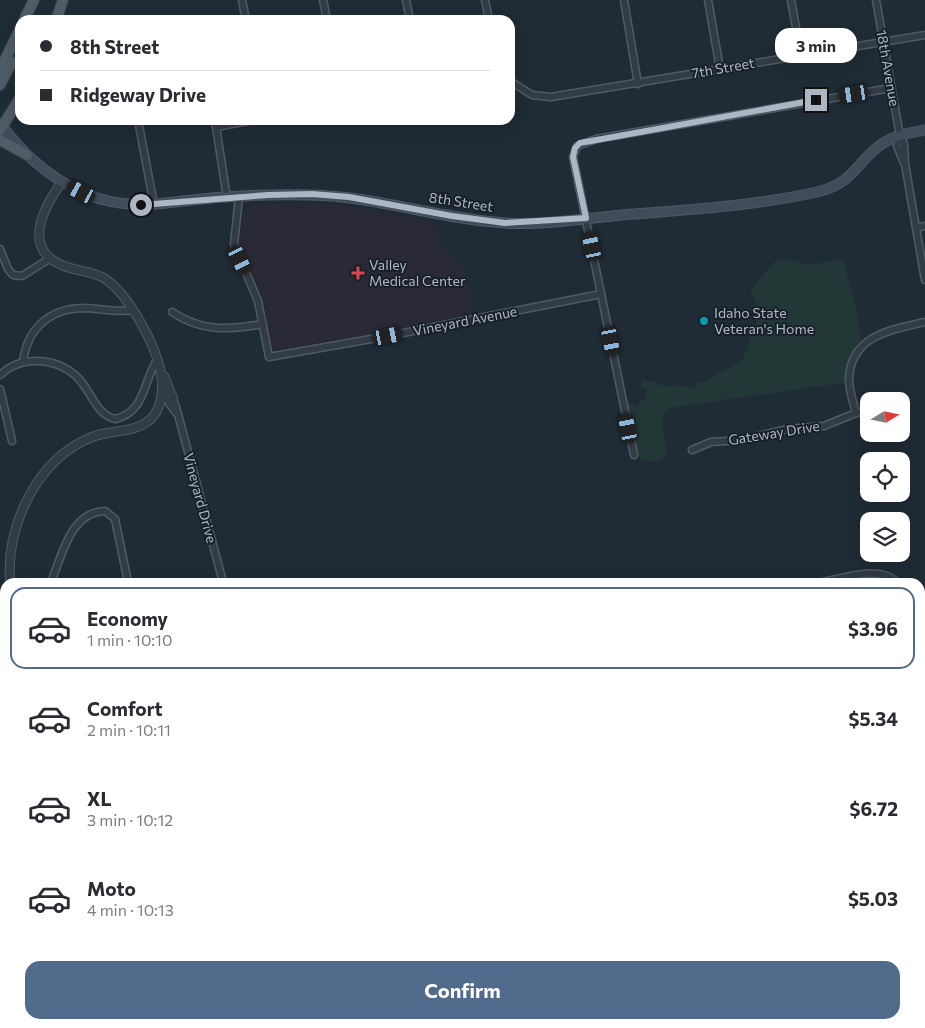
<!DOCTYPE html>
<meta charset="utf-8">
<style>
:root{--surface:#fff;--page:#f7f7f7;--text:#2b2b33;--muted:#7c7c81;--line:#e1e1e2;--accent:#506b8b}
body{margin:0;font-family:Commissioner,sans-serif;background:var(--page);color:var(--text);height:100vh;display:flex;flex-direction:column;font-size:19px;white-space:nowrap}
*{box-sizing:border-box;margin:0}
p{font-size:16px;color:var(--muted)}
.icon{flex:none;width:28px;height:28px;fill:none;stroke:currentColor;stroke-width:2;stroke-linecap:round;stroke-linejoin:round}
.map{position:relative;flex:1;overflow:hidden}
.details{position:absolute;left:0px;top:578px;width:925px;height:451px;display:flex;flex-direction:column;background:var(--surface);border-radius:15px 15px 0 0;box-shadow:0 5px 20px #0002}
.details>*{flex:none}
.banner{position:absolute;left:15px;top:15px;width:500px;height:110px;border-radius:15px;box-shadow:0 5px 20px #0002;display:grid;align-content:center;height:110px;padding:0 25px;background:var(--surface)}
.needle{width:32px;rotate:80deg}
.buttons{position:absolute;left:860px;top:392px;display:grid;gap:10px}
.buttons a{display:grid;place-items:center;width:50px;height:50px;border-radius:10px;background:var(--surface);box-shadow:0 5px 20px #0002;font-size:25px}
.end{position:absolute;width:22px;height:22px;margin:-11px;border:6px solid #acb7c3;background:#111;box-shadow:0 0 0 2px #111}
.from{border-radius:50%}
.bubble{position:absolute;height:35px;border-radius:15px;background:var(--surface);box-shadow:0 5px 20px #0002;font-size:16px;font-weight:700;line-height:35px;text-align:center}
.car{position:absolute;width:15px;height:30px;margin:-15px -8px;border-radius:6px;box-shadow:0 0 4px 1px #0007;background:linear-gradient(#222 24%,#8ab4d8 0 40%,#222 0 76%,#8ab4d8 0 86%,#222 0)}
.banner b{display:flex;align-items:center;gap:18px;height:48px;font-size:19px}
.banner b+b{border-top:1px solid var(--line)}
.banner i{width:12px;height:12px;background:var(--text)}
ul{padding:9px 0 0;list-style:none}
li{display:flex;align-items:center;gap:15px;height:82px;margin:0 10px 8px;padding:0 15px;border:2px solid transparent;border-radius:15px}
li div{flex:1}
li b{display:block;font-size:19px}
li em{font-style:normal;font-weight:700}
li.current{border-color:var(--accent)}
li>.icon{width:45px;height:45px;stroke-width:1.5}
.cta{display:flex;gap:10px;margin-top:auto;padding:10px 25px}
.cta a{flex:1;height:58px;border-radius:15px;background:var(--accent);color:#fff;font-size:20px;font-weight:700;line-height:58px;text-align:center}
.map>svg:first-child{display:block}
.medical{fill:#2a2a37}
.green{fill:#223837}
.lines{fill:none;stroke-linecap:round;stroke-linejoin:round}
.minor-casing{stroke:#505a64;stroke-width:9}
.tertiary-casing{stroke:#505a64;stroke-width:10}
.secondary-casing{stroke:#505a64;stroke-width:11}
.primary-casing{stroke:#3c454f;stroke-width:12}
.minor{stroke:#323c46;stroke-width:6}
.tertiary{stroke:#323c46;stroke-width:8}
.secondary{stroke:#404c59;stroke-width:9}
.primary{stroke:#505c66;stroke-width:10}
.route{stroke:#acb7c3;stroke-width:6}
.health-dot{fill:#e0444e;stroke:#18212a;stroke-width:2}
.culture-dot{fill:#0f9aa8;stroke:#18212a;stroke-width:2}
.labels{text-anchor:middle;stroke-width:4;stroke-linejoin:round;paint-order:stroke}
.street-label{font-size:14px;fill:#acb7c3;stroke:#18212a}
.poi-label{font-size:14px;fill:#acb7c3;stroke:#18212a;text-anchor:start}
</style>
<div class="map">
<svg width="925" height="1028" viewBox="0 0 925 1028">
<rect width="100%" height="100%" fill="#1f2b35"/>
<path class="medical" d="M 306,203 L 338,204 L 433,221 L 442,246 L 464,271 L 474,313 L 398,330 L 278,349 L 274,347 L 270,334 L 264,299 L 241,250 L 239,238 L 242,221 L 248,207 L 252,204 Z"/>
<path class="green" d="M 791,259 L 809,265 L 843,259 L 858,317 L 861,340 L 847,382 L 670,408 C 657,418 664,436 667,451 C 663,462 653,461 643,462 L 637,454 L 627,402 L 636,406 L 645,398 L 647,390 L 641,387 L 642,379 L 668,387 L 677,385 L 695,389 L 698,382 L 703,382 L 743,360 L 758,317 L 757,304 L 750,291 L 775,261 Z"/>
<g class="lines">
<defs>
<g id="minor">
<path d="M 242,0 L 246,20"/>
<path d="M 323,0 L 327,20"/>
<path d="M 406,0 L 410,20"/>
<path d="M 485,0 L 489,20"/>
<path d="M 624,0 L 638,84"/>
<path d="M 708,0 L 720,69"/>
<path d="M 791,0 L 801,55"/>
<path d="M 876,0 L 900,136 L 904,144 L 905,164 L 925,280"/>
<path d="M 510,81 L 532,95 L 551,97 L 925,35"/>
<path d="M 138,120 L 154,205"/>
<path d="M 215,120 L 227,198"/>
<path d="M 437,120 L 443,120"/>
<path d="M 216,127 L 253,120"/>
<path d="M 900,136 L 897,146 L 904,163"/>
<path d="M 239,197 L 234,244 L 258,301 L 269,357 L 388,336 L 601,294"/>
<path d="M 916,228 L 925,226"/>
<path d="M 0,249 L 8,269 L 13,275 L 22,276 L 49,259"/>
<path d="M 172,312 C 202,332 228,330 263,324"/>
<path d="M 23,362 C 27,329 49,309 82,308 C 99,308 116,313 133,310"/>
<path d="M 0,375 C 21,355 56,357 77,377 C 91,390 95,414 115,419 C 146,412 143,381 157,360"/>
<path d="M 0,389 L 12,441"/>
<path d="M 162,394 L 171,394 L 176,407 L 223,582"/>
<path d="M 161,398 L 166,399 L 176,413"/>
<path d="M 901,405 L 903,405"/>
<path d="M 856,413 C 853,402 849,390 849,379 C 851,335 891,330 925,322"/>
<path d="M 692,450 L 711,442 L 741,440 L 788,429 L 824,426 L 856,413 L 869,411"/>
<path d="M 634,455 L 573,157 L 577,146 L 596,139 L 891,88"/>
<path d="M 51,582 C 62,556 70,512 105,511 L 115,519 L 128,582"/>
<path d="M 823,582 C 845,578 879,565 897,582"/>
<path d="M 920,615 L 925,614"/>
<path d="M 3,726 L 5,737"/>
<path d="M 0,802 L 5,810"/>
<path d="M 920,803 L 925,802"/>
<path d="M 920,901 L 925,900"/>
<path d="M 0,996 L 5,995"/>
<path d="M 301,1024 L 302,1028"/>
<path d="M 403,1024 L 403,1028"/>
<path d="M 617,1024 L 618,1028"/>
</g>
<g id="tertiary">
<path d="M 164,376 L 173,398"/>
<path d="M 10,582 C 6,525 37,459 92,437 C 109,430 132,433 147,422 C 159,414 162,400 162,385 C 162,354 130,295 104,278 C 91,271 77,271 64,266 C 21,250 43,208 62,182"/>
<path d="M 920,708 L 925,707"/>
<path d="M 920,820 L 925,847"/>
<path d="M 0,871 L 5,870"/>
<path d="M 60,1024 L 60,1028"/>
</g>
<g id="secondary">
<path d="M 0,123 C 24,157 60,187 100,199 C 129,207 154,205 183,201 C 224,196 268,194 310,195 C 376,196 439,219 505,223 C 544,225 583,219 622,215 C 687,210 753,206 817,192 C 852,184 855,165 879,146 C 892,136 909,133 925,130"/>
<path d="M 920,997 L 925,997"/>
<path d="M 745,1028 L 769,1024"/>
</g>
<g id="primary">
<path d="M 24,20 L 34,0"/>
<path d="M 56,20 L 63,0"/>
<path d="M 0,70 L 20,29"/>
<path d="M 0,85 L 12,62"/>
<path d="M 0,130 L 20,98"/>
<path d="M 0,140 L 27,155"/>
</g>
</defs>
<use href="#minor" class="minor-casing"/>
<use href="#tertiary" class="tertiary-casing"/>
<use href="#secondary" class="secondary-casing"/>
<use href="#primary" class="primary-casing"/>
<use href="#minor" class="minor"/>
<use href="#tertiary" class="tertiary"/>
<use href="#secondary" class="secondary"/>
<use href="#primary" class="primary"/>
</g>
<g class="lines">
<path class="route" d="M 141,205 L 268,195 L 312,194 L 349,197 L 452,216 L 505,223 L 586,218 L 573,157 L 575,148 L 580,143 L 816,100"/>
</g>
<path class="health-dot" d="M355.5 265.5h5v5h5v5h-5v5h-5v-5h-5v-5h5z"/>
<circle class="culture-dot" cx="704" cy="321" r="5"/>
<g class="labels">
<g class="street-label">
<text transform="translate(723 68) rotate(-10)" y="5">7th Street</text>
<text transform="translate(888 68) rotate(80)" y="5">18th Avenue</text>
<text transform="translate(461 202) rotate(9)" y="5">8th Street</text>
<text transform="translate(465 321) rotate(-11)" y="5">Vineyard Avenue</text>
<text transform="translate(774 433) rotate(-9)" y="5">Gateway Drive</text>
<text transform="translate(200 498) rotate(75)" y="5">Vineyard Drive</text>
</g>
<g class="poi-label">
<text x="369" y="270">Valley<tspan x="369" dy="16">Medical Center</tspan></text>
<text x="714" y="318">Idaho State<tspan x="714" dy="16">Veteran's Home</tspan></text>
</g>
</g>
</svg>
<div class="buttons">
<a><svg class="needle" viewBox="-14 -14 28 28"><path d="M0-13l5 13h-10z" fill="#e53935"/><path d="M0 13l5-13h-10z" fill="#7c7c81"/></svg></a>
<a><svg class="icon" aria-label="locate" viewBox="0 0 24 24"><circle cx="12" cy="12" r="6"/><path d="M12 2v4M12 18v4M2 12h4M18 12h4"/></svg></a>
<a><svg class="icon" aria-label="layers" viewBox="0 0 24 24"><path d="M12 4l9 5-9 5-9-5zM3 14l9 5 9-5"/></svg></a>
</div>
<i class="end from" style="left:141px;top:205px"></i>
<i class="end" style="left:816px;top:100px"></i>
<div class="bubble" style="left:775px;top:28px;width:82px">3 min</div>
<i class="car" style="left:854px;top:94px;rotate:261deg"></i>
<i class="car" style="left:81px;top:192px;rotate:298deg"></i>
<i class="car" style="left:592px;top:246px;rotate:348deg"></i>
<i class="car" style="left:240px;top:260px;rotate:154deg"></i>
<i class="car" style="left:388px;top:336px;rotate:79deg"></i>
<i class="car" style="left:611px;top:341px;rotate:169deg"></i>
<i class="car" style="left:628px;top:428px;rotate:349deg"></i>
<div class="banner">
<b><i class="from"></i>8th Street</b>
<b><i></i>Ridgeway Drive</b>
</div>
<section class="details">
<ul>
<li class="current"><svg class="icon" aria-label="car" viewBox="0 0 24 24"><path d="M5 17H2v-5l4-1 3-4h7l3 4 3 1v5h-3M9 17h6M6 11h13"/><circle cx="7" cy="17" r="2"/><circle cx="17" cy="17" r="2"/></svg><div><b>Economy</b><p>1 min · 10:10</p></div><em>$3.96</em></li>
<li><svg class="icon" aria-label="car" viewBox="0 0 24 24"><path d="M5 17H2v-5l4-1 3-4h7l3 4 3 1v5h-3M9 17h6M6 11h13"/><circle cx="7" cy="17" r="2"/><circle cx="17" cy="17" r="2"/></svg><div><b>Comfort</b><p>2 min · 10:11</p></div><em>$5.34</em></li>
<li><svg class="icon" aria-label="car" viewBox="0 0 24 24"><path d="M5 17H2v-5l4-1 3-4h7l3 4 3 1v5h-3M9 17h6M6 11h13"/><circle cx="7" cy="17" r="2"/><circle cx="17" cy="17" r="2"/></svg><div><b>XL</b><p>3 min · 10:12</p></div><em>$6.72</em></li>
<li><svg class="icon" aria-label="car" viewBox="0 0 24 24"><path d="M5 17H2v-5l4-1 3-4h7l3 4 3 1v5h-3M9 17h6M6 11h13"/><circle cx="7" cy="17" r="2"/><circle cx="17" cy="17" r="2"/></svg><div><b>Moto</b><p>4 min · 10:13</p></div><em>$5.03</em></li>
</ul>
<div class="cta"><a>Confirm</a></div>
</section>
</div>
